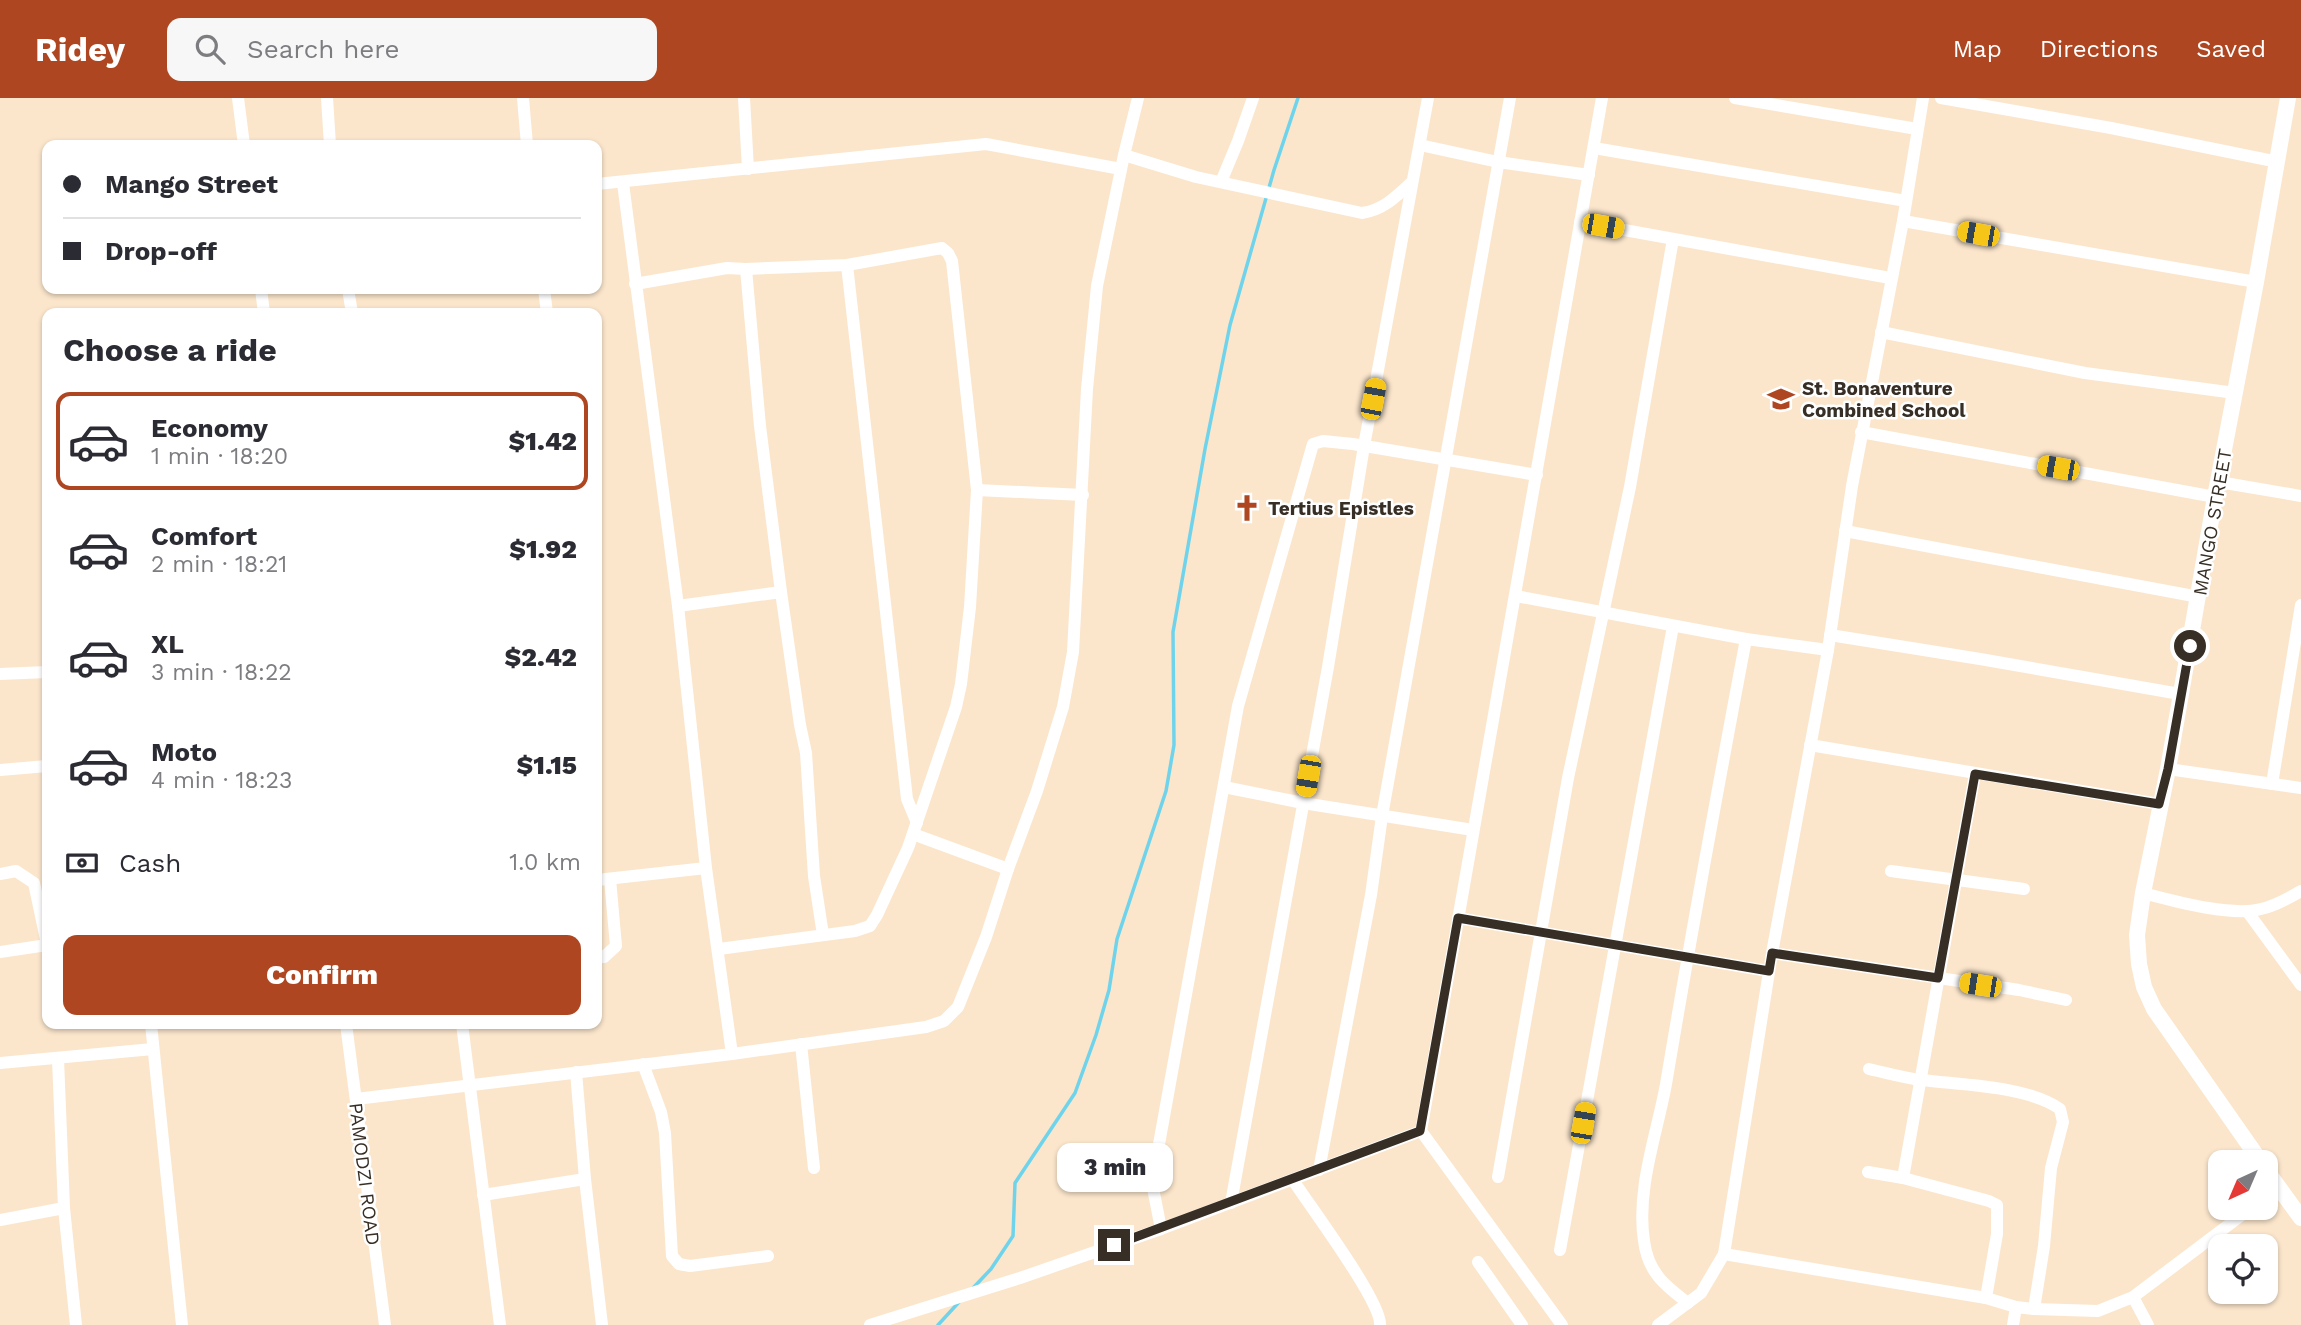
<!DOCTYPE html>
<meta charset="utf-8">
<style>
:root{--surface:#fff;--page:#f7f7f7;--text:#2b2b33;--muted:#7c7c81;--line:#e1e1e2;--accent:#ae4721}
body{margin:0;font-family:"Work Sans",sans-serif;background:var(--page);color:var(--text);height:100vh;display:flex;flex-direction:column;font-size:26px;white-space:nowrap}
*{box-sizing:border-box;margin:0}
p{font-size:23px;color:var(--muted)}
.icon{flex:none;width:38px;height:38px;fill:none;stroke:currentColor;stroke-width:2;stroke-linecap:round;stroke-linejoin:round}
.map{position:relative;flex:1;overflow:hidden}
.details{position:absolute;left:42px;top:210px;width:560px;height:721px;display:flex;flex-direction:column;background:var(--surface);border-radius:14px;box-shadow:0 2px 5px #0004}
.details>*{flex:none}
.top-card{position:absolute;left:42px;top:42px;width:560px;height:154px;border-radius:14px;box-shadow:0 2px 5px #0004;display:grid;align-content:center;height:154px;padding:0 21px;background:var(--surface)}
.needle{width:46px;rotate:224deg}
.buttons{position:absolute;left:2208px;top:1052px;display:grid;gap:14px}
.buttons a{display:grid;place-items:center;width:70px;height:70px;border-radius:14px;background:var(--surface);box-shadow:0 2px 5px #0004;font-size:35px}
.end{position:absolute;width:32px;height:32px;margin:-16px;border:9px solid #372f25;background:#fff;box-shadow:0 0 0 4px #fff}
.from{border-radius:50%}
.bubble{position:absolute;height:49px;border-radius:14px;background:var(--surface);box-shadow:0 2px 5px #0004;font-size:23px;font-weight:800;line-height:49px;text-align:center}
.car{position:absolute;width:21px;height:42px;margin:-21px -10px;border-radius:9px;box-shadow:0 0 5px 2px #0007;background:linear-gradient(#f5c518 24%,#345 0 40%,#f5c518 0 76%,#345 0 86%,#f5c518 0)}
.top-card b{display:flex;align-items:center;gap:24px;height:66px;font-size:26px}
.top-card b+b{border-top:2px solid var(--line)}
.top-card i{width:18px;height:18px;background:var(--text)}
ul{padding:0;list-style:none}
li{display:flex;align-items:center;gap:21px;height:98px;margin:0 14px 10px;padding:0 7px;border:4px solid transparent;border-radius:14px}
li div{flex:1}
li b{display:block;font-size:26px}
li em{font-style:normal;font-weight:800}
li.current{border-color:var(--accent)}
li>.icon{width:63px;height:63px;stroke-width:1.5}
h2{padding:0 21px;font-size:32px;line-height:84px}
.pay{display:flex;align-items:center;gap:18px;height:77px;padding:0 21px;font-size:26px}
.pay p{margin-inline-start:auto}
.button{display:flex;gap:14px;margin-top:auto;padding:14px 21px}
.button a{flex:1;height:80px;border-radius:14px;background:var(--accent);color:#fff;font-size:28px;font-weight:800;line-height:80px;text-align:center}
header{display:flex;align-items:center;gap:42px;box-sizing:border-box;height:98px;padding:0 35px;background:var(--accent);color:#fff}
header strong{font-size:33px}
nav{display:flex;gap:38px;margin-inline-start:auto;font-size:24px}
.search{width:490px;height:63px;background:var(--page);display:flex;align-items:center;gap:18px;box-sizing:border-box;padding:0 24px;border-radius:14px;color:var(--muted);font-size:26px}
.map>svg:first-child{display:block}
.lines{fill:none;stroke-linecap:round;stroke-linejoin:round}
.stream{stroke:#6fd4eb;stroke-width:3.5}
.minor{stroke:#fff;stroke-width:12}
.major{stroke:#fff;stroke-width:16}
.route{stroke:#372f25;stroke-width:9}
.labels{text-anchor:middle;stroke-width:5;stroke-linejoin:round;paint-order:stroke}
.poi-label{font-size:19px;font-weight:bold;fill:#372f25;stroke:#fff;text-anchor:start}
.street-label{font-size:19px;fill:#372f25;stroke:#fff}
</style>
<header>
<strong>Ridey</strong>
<div class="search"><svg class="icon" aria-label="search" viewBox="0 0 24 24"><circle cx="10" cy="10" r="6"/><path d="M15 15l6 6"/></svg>Search here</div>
<nav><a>Map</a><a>Directions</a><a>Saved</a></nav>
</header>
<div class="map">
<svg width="2301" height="1227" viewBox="0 0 2301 1227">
<rect width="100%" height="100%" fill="#fbe6cc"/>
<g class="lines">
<g class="stream">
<path d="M 973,1190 L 991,1171 L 1013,1138 L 1015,1085 L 1075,995 L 1096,937 L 1109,892 L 1117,841 L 1166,693 L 1174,647 L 1173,534 L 1205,351 L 1230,227 L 1274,72 L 1298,0"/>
<path d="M 938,1227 L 960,1203"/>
</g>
<g class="minor">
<path d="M 238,0 L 244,47"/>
<path d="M 327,0 L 330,47"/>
<path d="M 523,0 L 527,47"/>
<path d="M 744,0 L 748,71"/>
<path d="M 1735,0 L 1917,31"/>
<path d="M 1941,0 L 2111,30 L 2278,64"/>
<path d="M 1420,47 L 1498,64 L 1589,77"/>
<path d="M 1594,50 L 1906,103"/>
<path d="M 1124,57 L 1196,79 L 1362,115 C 1383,112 1396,99 1411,85"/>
<path d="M 1221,84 L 1238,43 L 1253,0"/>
<path d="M 623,85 L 678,508 L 706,770"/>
<path d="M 597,86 L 986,46 L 1121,71"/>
<path d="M 1903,123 L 2256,184"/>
<path d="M 1580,124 L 1890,180"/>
<path d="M 847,167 L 907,701 L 917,725"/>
<path d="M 635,186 L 727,170 L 746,171"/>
<path d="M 261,191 L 264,215"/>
<path d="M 348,191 L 352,215"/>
<path d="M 544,191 L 547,215"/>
<path d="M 1881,234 L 2085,275 L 2235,295"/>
<path d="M 1861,334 L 2215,399"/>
<path d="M 2219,384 L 2301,398"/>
<path d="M 977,392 L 1083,397"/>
<path d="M 1845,433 L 2199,499"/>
<path d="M 1516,498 L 1746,541 L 1828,552"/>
<path d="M 678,508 L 781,494"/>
<path d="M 1830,537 L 1980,561 L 2180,596"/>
<path d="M 0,576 L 47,574"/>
<path d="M 1810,647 L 2159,706"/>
<path d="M 2168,671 L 2301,690"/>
<path d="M 0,672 L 47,668"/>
<path d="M 2272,686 L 2301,507"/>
<path d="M 1224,689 L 1303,705 L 1473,732"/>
<path d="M 913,736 L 1008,771"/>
<path d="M 1891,773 L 2024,791"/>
<path d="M 0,776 L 16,773 L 34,785 L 47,846"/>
<path d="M 597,782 L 706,770 L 732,956"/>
<path d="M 2143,795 C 2174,803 2231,819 2261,811 C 2275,808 2289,800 2301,793"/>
<path d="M 2247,813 L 2301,887"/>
<path d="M 1458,820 L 1768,873"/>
<path d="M 719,851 L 855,833 L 870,828 L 877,817 L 908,750 L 956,609 L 961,586 L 970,509 L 977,392 L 952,163 L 948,155 L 942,150 L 847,167 L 746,171 L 760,328 L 781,494 L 800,627 L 806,655 L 814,778 L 823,837"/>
<path d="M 0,854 L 47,847"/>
<path d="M 1772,855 L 2019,892 L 2066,902"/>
<path d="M 597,859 L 604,859 L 616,848 L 610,781"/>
<path d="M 151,926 L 182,1227"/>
<path d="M 346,926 L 385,1227"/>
<path d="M 462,926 L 500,1227"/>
<path d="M 801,946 L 814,1070"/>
<path d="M 58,961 L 64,1110 L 76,1227"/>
<path d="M 0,965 L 153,951"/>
<path d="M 643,966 L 661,1014 L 665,1035 L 672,1158 L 679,1166 L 690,1168 L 768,1158"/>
<path d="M 1869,971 C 1887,975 1904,980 1922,982 C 1962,987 2028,988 2060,1011 L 2063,1024 L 2051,1070 L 2044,1148 L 2034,1211"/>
<path d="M 576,974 L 585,1081 L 602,1227"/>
<path d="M 356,1001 L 732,956 L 926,929 L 944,923 L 958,909 L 986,839 L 1008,771 L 1037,693 L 1063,609 L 1073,554 L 1087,291 L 1097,188 L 1124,57 L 1138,0"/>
<path d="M 1319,1072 L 1371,797 L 1382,718 L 1510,0"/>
<path d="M 1868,1074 L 1903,1080 L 1989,1103 L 1997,1107 L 1997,1136 L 1986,1200"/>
<path d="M 1498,1079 L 1568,680 L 1630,389 L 1673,141"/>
<path d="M 1903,1080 L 1975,676"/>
<path d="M 1293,1082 C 1309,1107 1382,1204 1380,1227"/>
<path d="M 483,1097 L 585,1081"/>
<path d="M 2266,1099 L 2279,1090"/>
<path d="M 1231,1105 L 1328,569 L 1364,348 L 1428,0"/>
<path d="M 0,1122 L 64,1110"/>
<path d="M 1161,1131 L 1152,1085 L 1238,608 L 1313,346 L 1323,343 L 1353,346 L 1537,377"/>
<path d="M 1560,1152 L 1673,528"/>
<path d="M 1724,1156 L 1986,1200 L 2016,1209 L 2034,1211 L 2098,1213 L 2133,1199 L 2251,1110"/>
<path d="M 1478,1164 L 1522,1227"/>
<path d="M 2133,1199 L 2148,1227"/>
<path d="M 1688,1205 C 1664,1187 1648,1174 1644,1143 C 1636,1091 1657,1036 1666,986 C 1691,837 1718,689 1746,541"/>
<path d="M 870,1227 L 1020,1180 L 1161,1131 L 1421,1033"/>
<path d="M 1562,1227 L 1421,1033 L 1602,0"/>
<path d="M 1658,1227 L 1701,1195 L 1724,1156 L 1772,855 L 1828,552 L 1852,388 L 1903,123 L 1923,0"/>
<path d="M 2013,1227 L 2016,1209"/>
</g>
<g class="major">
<path d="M 2261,1064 L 2154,911 L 2144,889 L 2139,866 L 2137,837 L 2143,795 L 2168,671 L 2215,399 L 2256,184 L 2288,0"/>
<path d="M 2266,1072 L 2301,1120"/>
</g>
</g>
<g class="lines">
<path class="route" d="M 1114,1147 L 1420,1033 L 1458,820 L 1769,873 L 1772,855 L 1938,880 L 1975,676 L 2159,706 L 2168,671 L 2190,548"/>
</g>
<defs>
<symbol id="school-bare" viewBox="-9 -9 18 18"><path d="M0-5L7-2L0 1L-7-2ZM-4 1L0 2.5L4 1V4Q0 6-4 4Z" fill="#ae4721" stroke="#fff" stroke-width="2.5" paint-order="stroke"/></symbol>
<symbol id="church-bare" viewBox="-9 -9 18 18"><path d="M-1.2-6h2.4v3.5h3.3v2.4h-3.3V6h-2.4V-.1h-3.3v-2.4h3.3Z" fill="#ae4721" stroke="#fff" stroke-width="2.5" paint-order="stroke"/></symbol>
</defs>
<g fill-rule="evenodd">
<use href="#school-bare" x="1762" y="282" width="38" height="38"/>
<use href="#church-bare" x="1228" y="391" width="38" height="38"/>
</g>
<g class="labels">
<g class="poi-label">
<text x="1802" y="297">St. Bonaventure<tspan x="1802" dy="22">Combined School</tspan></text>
<text x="1268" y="417">Tertius Epistles</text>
</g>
<g class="street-label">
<text transform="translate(2212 424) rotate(-80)" y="7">MANGO STREET</text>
<text transform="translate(365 1076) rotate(83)" y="7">PAMODZI ROAD</text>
</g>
</g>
</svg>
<div class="buttons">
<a><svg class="needle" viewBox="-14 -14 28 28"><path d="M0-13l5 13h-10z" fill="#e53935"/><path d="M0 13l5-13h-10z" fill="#7c7c81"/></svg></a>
<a><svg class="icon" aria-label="locate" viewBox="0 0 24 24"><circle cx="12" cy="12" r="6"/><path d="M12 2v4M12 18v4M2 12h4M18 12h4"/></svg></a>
</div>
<i class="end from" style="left:2190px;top:548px"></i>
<i class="end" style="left:1114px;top:1147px"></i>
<div class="bubble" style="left:1057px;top:1045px;width:116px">3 min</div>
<i class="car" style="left:1603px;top:128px;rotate:100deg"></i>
<i class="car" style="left:1978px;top:136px;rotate:280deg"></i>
<i class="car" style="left:1373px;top:301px;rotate:11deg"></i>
<i class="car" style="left:2058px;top:370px;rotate:280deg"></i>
<i class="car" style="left:1308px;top:678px;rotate:190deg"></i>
<i class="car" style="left:1980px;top:887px;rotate:279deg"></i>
<i class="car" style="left:1583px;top:1025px;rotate:10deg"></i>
<div class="top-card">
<b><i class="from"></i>Mango Street</b>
<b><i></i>Drop-off</b>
</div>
<section class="details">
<h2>Choose a ride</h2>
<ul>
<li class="current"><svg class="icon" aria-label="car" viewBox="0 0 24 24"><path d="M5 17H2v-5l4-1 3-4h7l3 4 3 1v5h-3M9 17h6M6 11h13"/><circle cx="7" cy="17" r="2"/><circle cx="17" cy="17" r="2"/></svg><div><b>Economy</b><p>1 min · 18:20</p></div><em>$1.42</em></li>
<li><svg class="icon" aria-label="car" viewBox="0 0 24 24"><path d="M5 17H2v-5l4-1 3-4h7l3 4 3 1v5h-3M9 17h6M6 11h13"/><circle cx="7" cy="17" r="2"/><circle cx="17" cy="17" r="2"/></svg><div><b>Comfort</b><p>2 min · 18:21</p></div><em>$1.92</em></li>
<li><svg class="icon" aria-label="car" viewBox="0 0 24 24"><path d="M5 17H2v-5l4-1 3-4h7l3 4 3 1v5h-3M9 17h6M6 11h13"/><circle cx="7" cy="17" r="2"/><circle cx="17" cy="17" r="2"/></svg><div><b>XL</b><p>3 min · 18:22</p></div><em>$2.42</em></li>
<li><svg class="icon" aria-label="car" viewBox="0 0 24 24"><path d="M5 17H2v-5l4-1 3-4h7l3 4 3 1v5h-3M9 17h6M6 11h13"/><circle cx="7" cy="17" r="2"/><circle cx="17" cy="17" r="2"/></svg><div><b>Moto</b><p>4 min · 18:23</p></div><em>$1.15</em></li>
</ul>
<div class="pay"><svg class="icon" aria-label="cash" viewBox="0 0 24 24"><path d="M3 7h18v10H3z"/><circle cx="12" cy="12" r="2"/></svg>Cash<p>1.0 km</p></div>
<div class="button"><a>Confirm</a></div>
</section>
</div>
